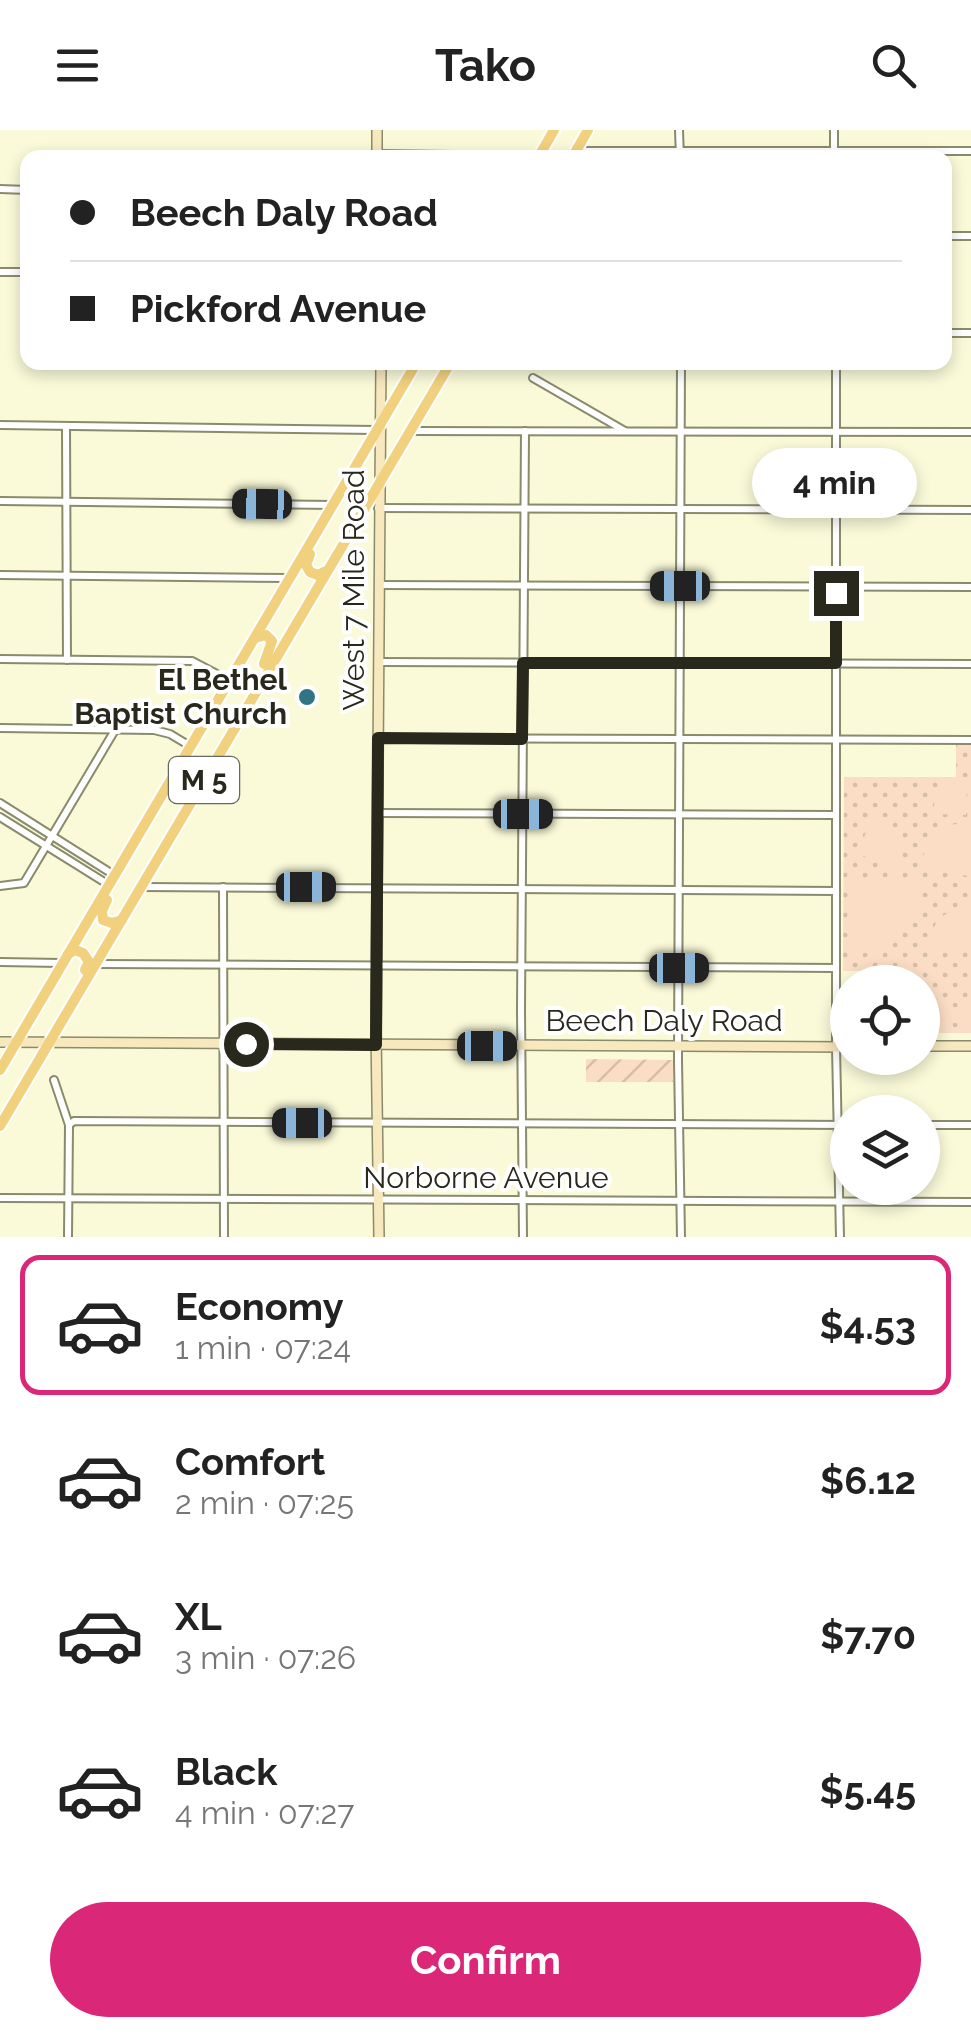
<!DOCTYPE html>
<meta charset="utf-8">
<style>
:root{--surface:#fff;--page:#f6f6f6;--text:#222;--muted:#767676;--line:#e0e0e0;--accent:#db2777}
body{margin:0;font-family:Raleway,sans-serif;background:var(--page);color:var(--text);height:100vh;display:flex;flex-direction:column;font-size:38px;white-space:nowrap}
*{box-sizing:border-box;margin:0}
p{font-size:32px;color:var(--muted)}
.icon{flex:none;width:55px;height:55px;fill:none;stroke:currentColor;stroke-width:2;stroke-linecap:round;stroke-linejoin:round}
.map{position:relative;height:1107px;overflow:hidden}
.sheet{display:flex;flex-direction:column;background:var(--surface);flex:1}
.sheet>*{flex:none}
.banner{position:absolute;left:20px;top:20px;width:932px;height:220px;border-radius:20px;box-shadow:0 5px 15px #0003;display:grid;align-content:center;height:220px;padding:0 50px;background:var(--surface)}
.controls{position:absolute;left:830px;top:835px;display:grid;gap:20px}
.controls a{display:grid;place-items:center;width:110px;height:110px;border-radius:50%;background:var(--surface);box-shadow:0 5px 15px #0003;font-size:50px}
.end{position:absolute;width:45px;height:45px;margin:-22px;border:12px solid #29281c;background:#fff;box-shadow:0 0 0 5px #fff}
.from{border-radius:50%}
.bubble{position:absolute;height:70px;border-radius:35px;background:var(--surface);box-shadow:0 5px 15px #0003;font-size:32px;font-weight:700;line-height:70px;text-align:center}
.car{position:absolute;width:30px;height:60px;margin:-30px -15px;border-radius:12px;box-shadow:0 0 8px 2px #0007;background:linear-gradient(#222 24%,#8ab4d8 0 40%,#222 0 76%,#8ab4d8 0 86%,#222 0)}
.banner b{display:flex;align-items:center;gap:35px;height:95px;font-size:38px}
.banner b+b{border-top:2px solid var(--line)}
.banner i{width:25px;height:25px;background:var(--text)}
ul{padding:18px 0 0;list-style:none}
li{display:flex;align-items:center;gap:30px;height:140px;margin:0 20px 15px;padding:0 30px;border:5px solid transparent;border-radius:20px}
li div{flex:1}
li b{display:block;font-size:38px}
li em{font-style:normal;font-weight:700}
li.on{border-color:var(--accent)}
li>.icon{width:90px;height:90px;stroke-width:1.5}
.action{display:flex;gap:20px;margin-top:auto;padding:20px 50px}
.action a{flex:1;height:115px;border-radius:60px;background:var(--accent);color:#fff;font-size:40px;font-weight:700;line-height:115px;text-align:center}
header{display:flex;justify-content:space-between;align-items:center;height:130px;padding:0 50px;background:var(--surface);font-size:45px;font-weight:700}
.map>svg:first-child{display:block}
.park{fill:url(#park-dots)}
.garden{fill:url(#garden-furrows)}
.pitch{fill:#faddc4}
.lines{fill:none;stroke-linecap:round;stroke-linejoin:round}
.street-casing{stroke:#8a8a6c;stroke-width:10}
.secondary-casing{stroke:#8a8a6c;stroke-width:12}
.primary-casing{stroke:#fff;stroke-width:14}
.street{stroke:#fff;stroke-width:6}
.secondary{stroke:#f8e8be;stroke-width:9}
.primary{stroke:#f1d17e;stroke-width:10}
.route{stroke:#29281c;stroke-width:12}
.poi-dot{fill:#327386;stroke:#fff;stroke-width:4}
.labels{text-anchor:middle;stroke-width:8;stroke-linejoin:round;paint-order:stroke}
.shield{fill:#fff;stroke:#696860;stroke-width:2.5}
.shield-label{font-size:28px;font-weight:bold;fill:#29281c}
.street-label{font-size:30px;fill:#29281c;stroke:#fff}
.poi-label{font-size:30px;font-weight:bold;fill:#29281c;stroke:#fff;text-anchor:end}
</style>
<header><svg class="icon" aria-label="menu" viewBox="0 0 24 24"><path d="M4 6h16M4 12h16M4 18h16"/></svg>Tako<svg class="icon" aria-label="search" viewBox="0 0 24 24"><circle cx="10" cy="10" r="6"/><path d="M15 15l6 6"/></svg></header>
<div class="map">
<svg width="971" height="1107" viewBox="0 0 971 1107">
<defs>
<pattern id="park-dots" width="8" height="8" patternUnits="userSpaceOnUse" patternTransform="scale(2.5)"><rect width="8" height="8" fill="#faddc4"/><path d="M2 2h.1M6 6h.1" fill="none" stroke="#d6bea8" stroke-width="1.8" stroke-linecap="round"/></pattern>
<pattern id="garden-furrows" width="10" height="10" patternUnits="userSpaceOnUse" patternTransform="scale(2.5)"><rect width="10" height="10" fill="#faddc4"/><path d="M-1 1l2-2M0 10L10 0M9 11l2-2" fill="none" stroke="#d6bea8"/></pattern>
</defs>
<rect width="100%" height="100%" fill="#fafad9"/>
<path class="park" d="M 956,613 L 971,613 L 971,903 L 923,903 L 922,852 L 868,852 L 868,841 L 843,841 L 844,647 L 956,647 Z"/>
<path class="garden" d="M 586,929 L 673,930 L 673,952 L 586,952 Z"/>
<g class="pitch">
<path d="M 967,651 L 966,685 L 933,684 C 934,662 945,652 967,651 Z"/>
<path d="M 873,683 C 898,693 907,715 899,739 L 858,724 Z"/>
<path d="M 969,692 L 969,746 L 920,739 C 924,712 940,693 969,692 Z"/>
<path d="M 919,751 L 923,756 C 917,797 892,823 849,823 L 851,755 L 854,752 Z"/>
<path d="M 971,776 L 971,820 L 929,819 C 929,793 945,778 971,776 Z"/>
<path d="M 939,878 L 971,878 L 970,893 L 939,893 Z"/>
</g>
<g class="lines">
<defs>
<g id="street">
<path d="M 679,0 L 680,28"/>
<path d="M 834,0 L 834,28"/>
<path d="M 577,21 L 971,21"/>
<path d="M 377,24 L 539,26"/>
<path d="M 0,59 L 28,60"/>
<path d="M 945,106 L 971,106"/>
<path d="M 0,142 L 28,142"/>
<path d="M 945,203 L 971,203"/>
<path d="M 681,232 L 678,930 L 681,1107"/>
<path d="M 836,232 L 836,917 L 840,1107"/>
<path d="M 533,248 L 625,301"/>
<path d="M 0,295 L 376,300"/>
<path d="M 66,296 L 67,530"/>
<path d="M 412,301 L 971,302"/>
<path d="M 0,371 L 332,375"/>
<path d="M 378,378 L 971,380"/>
<path d="M 0,445 L 289,448"/>
<path d="M 379,455 L 971,457"/>
<path d="M 0,529 L 192,531 L 228,550"/>
<path d="M 379,532 L 971,534"/>
<path d="M 0,598 L 154,600 L 170,604 L 190,616"/>
<path d="M 378,608 L 971,610"/>
<path d="M 0,673 L 114,745"/>
<path d="M 378,683 L 836,685"/>
<path d="M 0,687 L 109,755"/>
<path d="M 0,756 L 24,753 L 115,600"/>
<path d="M 143,757 L 836,761"/>
<path d="M 223,757 L 224,1107"/>
<path d="M 0,832 L 61,833"/>
<path d="M 98,834 L 836,838"/>
<path d="M 54,950 L 69,995 L 68,1107"/>
<path d="M 69,995 L 74,991 L 848,995"/>
<path d="M 922,995 L 971,995"/>
<path d="M 0,1068 L 971,1072"/>
<path d="M 523,1107 L 521,880 L 525,301"/>
</g>
<g id="secondary">
<path d="M 377,0 L 377,28"/>
<path d="M 0,912 L 848,917"/>
<path d="M 922,916 L 971,916"/>
<path d="M 379,1107 L 376,901 L 381,232"/>
</g>
<g id="primary">
<path d="M 538,28 L 554,0"/>
<path d="M 572,28 L 588,0"/>
<path d="M 310,424 L 306,435 L 310,442 L 318,445 L 326,441"/>
<path d="M 255,508 L 266,505 L 272,511 L 264,534"/>
<path d="M 107,770 L 102,781 L 103,790 L 112,793 L 122,790"/>
<path d="M 68,824 L 75,820 L 83,823 L 89,832 L 85,840"/>
<path d="M 0,940 L 417,232"/>
<path d="M 0,996 L 451,232"/>
</g>
</defs>
<use href="#street" class="street-casing"/>
<use href="#secondary" class="secondary-casing"/>
<use href="#primary" class="primary-casing"/>
<use href="#street" class="street"/>
<use href="#secondary" class="secondary"/>
<use href="#primary" class="primary"/>
</g>
<g class="lines">
<path class="route" d="M 246,914 L 376,915 L 378,608 L 522,609 L 523,533 L 836,533 L 836,463"/>
</g>
<circle class="poi-dot" cx="307" cy="567" r="10"/>
<g class="labels">
<rect class="shield" x="169" y="627" width="70" height="46" rx="8"/>
<g class="shield-label">
<text x="204" y="660">M 5</text>
</g>
<g class="street-label">
<text transform="translate(354 460) rotate(-90)" y="10">West 7 Mile Road</text>
<text x="664" y="901">Beech Daly Road</text>
<text x="486" y="1058">Norborne Avenue</text>
</g>
<g class="poi-label">
<text x="287" y="560">El Bethel<tspan x="287" dy="34">Baptist Church</tspan></text>
</g>
</g>
</svg>
<div class="controls">
<a><svg class="icon" aria-label="locate" viewBox="0 0 24 24"><circle cx="12" cy="12" r="6"/><path d="M12 2v4M12 18v4M2 12h4M18 12h4"/></svg></a>
<a><svg class="icon" aria-label="layers" viewBox="0 0 24 24"><path d="M12 4l9 5-9 5-9-5zM3 14l9 5 9-5"/></svg></a>
</div>
<i class="end from" style="left:246px;top:914px"></i>
<i class="end" style="left:836px;top:463px"></i>
<div class="bubble" style="left:752px;top:318px;width:165px">4 min</div>
<i class="car" style="left:262px;top:374px;rotate:271deg"></i>
<i class="car" style="left:680px;top:456px;rotate:270deg"></i>
<i class="car" style="left:523px;top:684px;rotate:90deg"></i>
<i class="car" style="left:306px;top:757px;rotate:90deg"></i>
<i class="car" style="left:679px;top:838px;rotate:90deg"></i>
<i class="car" style="left:487px;top:916px;rotate:90deg"></i>
<i class="car" style="left:302px;top:993px;rotate:270deg"></i>
<div class="banner">
<b><i class="from"></i>Beech Daly Road</b>
<b><i></i>Pickford Avenue</b>
</div>
</div>
<section class="sheet">
<ul>
<li class="on"><svg class="icon" aria-label="car" viewBox="0 0 24 24"><path d="M5 17H2v-5l4-1 3-4h7l3 4 3 1v5h-3M9 17h6M6 11h13"/><circle cx="7" cy="17" r="2"/><circle cx="17" cy="17" r="2"/></svg><div><b>Economy</b><p>1 min · 07:24</p></div><em>$4.53</em></li>
<li><svg class="icon" aria-label="car" viewBox="0 0 24 24"><path d="M5 17H2v-5l4-1 3-4h7l3 4 3 1v5h-3M9 17h6M6 11h13"/><circle cx="7" cy="17" r="2"/><circle cx="17" cy="17" r="2"/></svg><div><b>Comfort</b><p>2 min · 07:25</p></div><em>$6.12</em></li>
<li><svg class="icon" aria-label="car" viewBox="0 0 24 24"><path d="M5 17H2v-5l4-1 3-4h7l3 4 3 1v5h-3M9 17h6M6 11h13"/><circle cx="7" cy="17" r="2"/><circle cx="17" cy="17" r="2"/></svg><div><b>XL</b><p>3 min · 07:26</p></div><em>$7.70</em></li>
<li><svg class="icon" aria-label="car" viewBox="0 0 24 24"><path d="M5 17H2v-5l4-1 3-4h7l3 4 3 1v5h-3M9 17h6M6 11h13"/><circle cx="7" cy="17" r="2"/><circle cx="17" cy="17" r="2"/></svg><div><b>Black</b><p>4 min · 07:27</p></div><em>$5.45</em></li>
</ul>
<div class="action"><a>Confirm</a></div>
</section>
